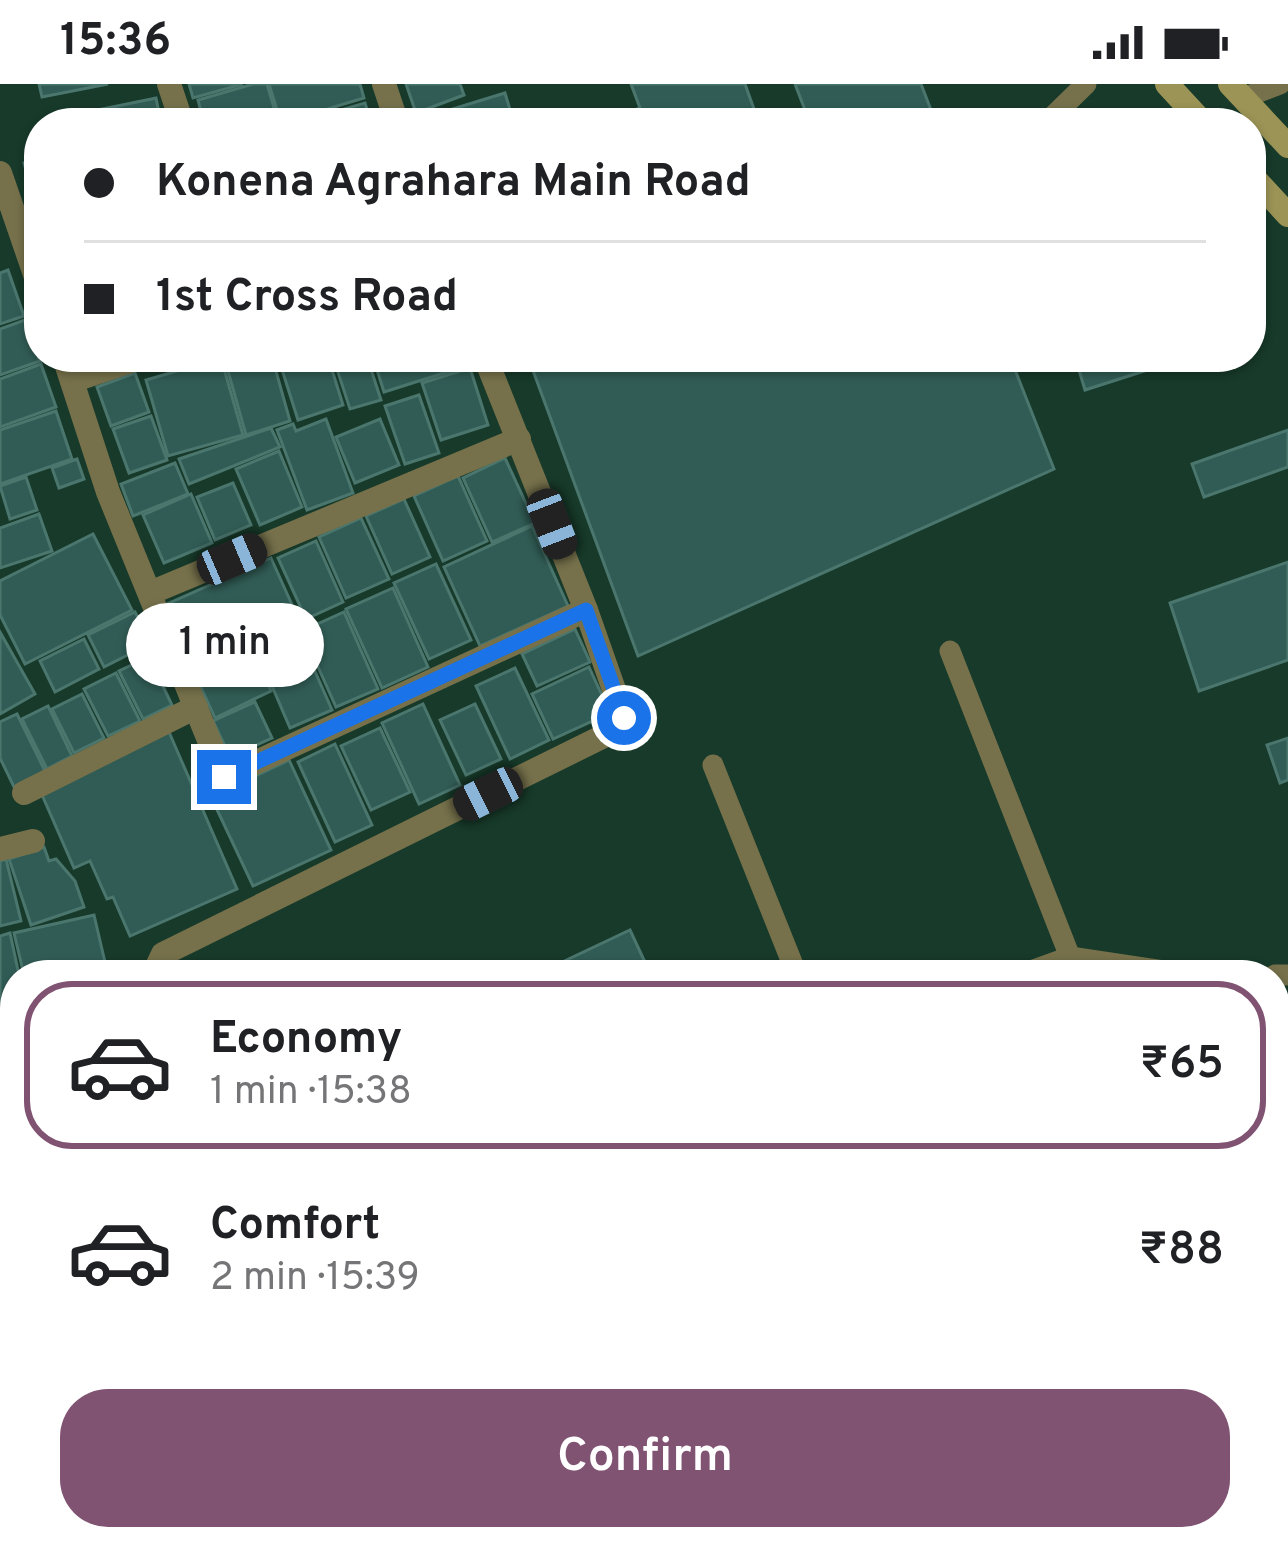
<!DOCTYPE html>
<meta charset="utf-8">
<style>
:root{--surface:#fff;--page:#f2f2f2;--text:#202124;--muted:#757577;--line:#e0e0e0;--accent:#805372}
body{margin:0;font-family:Overpass,sans-serif;background:var(--page);color:var(--text);height:100vh;display:flex;flex-direction:column;font-size:45px;white-space:nowrap}
*{box-sizing:border-box;margin:0}
p{font-size:39px;color:var(--muted)}
.icon{flex:none;width:66px;height:66px;fill:none;stroke:currentColor;stroke-width:2;stroke-linecap:round;stroke-linejoin:round}
.map{position:relative;flex:1;overflow:hidden}
.drawer{position:absolute;left:0px;top:876px;width:1290px;height:591px;display:flex;flex-direction:column;background:var(--surface);border-radius:48px 48px 0 0;box-shadow:0 3px 9px #0004}
.drawer>*{flex:none}
.banner{position:absolute;left:24px;top:24px;width:1242px;height:264px;border-radius:48px;box-shadow:0 3px 9px #0004;display:grid;align-content:center;height:264px;padding:0 60px;background:var(--surface)}
.end{position:absolute;width:54px;height:54px;margin:-27px;border:15px solid #1a73e8;background:#fff;box-shadow:0 0 0 6px #fff}
.from{border-radius:50%}
.bubble{position:absolute;height:84px;border-radius:42px;background:var(--surface);box-shadow:0 3px 9px #0004;font-size:39px;font-weight:600;line-height:84px;text-align:center}
.car{position:absolute;width:36px;height:72px;margin:-36px -18px;border-radius:15px;box-shadow:0 0 9px 3px #0007;background:linear-gradient(#222 24%,#8ab4d8 0 40%,#222 0 76%,#8ab4d8 0 86%,#222 0)}
.banner b{display:flex;align-items:center;gap:42px;height:114px;font-size:45px}
.banner b+b{border-top:3px solid var(--line)}
.banner i{width:30px;height:30px;background:var(--text)}
ul{padding:21px 0 0;list-style:none}
li{display:flex;align-items:center;gap:36px;height:168px;margin:0 24px 18px;padding:0 36px;border:6px solid transparent;border-radius:48px}
li div{flex:1}
li b{display:block;font-size:45px}
li em{font-style:normal;font-weight:600}
li.selected{border-color:var(--accent)}
li>.icon{width:108px;height:108px;stroke-width:1.5}
.action{display:flex;gap:24px;margin-top:auto;padding:24px 60px}
.action a{flex:1;height:138px;border-radius:48px;background:var(--accent);color:#fff;font-size:48px;font-weight:600;line-height:138px;text-align:center}
.status{display:flex;justify-content:space-between;align-items:center;height:84px;padding:0 60px;background:var(--surface);direction:ltr}
.status svg{height:33px;fill:currentColor}
.map>svg:first-child{display:block}
.building{fill:#315c55;stroke:#4a766e;stroke-width:3}
.lines{fill:none;stroke-linecap:round;stroke-linejoin:round}
.lane{stroke:#76714b;stroke-width:21}
.street{stroke:#76714b;stroke-width:24}
.secondary{stroke:#9c9456;stroke-width:24}
.route{stroke:#1a73e8;stroke-width:15}
</style>
<div class="status"><b>15:36</b><svg viewBox="0 0 49 12"><path d="M0 12V9h3v3zM5 12V6h3v6zM10 12V3h3v9zM15 12V0h3v12zM26 1h20v11H26zM47 4h2v5h-2z"/></svg></div>
<div class="map">
<svg width="1288" height="1466" viewBox="0 0 1288 1466">
<rect width="100%" height="100%" fill="#173a2a"/>
<g class="building">
<path d="M 39,0 L 108,0 L 42,13 Z"/>
<path d="M 189,0 L 243,0 L 193,14 Z"/>
<path d="M 253,0 L 267,0 L 277,34 L 259,39 L 204,39 L 198,16 Z"/>
<path d="M 269,0 L 360,0 L 364,14 L 281,39 Z"/>
<path d="M 406,0 L 460,0 L 464,11 L 416,29 Z"/>
<path d="M 631,0 L 745,0 L 759,39 L 602,39 L 640,24 Z"/>
<path d="M 795,0 L 921,0 L 936,39 L 810,39 Z"/>
<path d="M 505,9 L 514,39 L 435,39 L 433,31 Z"/>
<path d="M 156,14 L 161,39 L 90,39 L 88,28 Z"/>
<path d="M 365,19 L 371,39 L 318,39 L 316,33 Z"/>
<path d="M 39,74 L 39,131 L 24,79 Z"/>
<path d="M 8,186 L 24,232 L 0,240 L 0,189 Z"/>
<path d="M 25,236 L 40,277 L 0,291 L 0,245 Z"/>
<path d="M 224,273 L 272,273 L 290,337 L 246,351 Z"/>
<path d="M 278,273 L 328,273 L 343,321 L 298,336 Z"/>
<path d="M 333,273 L 367,273 L 381,316 L 350,325 Z"/>
<path d="M 373,273 L 456,273 L 460,284 L 384,308 Z"/>
<path d="M 528,273 L 1010,273 L 1054,385 L 638,572 Z"/>
<path d="M 1075,273 L 1188,273 L 1085,306 Z"/>
<path d="M 221,274 L 243,351 L 168,372 L 146,296 Z"/>
<path d="M 41,280 L 56,323 L 0,343 L 0,295 Z"/>
<path d="M 470,284 L 488,341 L 441,356 L 422,299 Z"/>
<path d="M 135,289 L 149,328 L 111,342 L 97,303 Z"/>
<path d="M 419,311 L 439,369 L 405,380 L 385,322 Z"/>
<path d="M 56,327 L 72,375 L 0,400 L 0,346 Z"/>
<path d="M 151,332 L 167,376 L 129,389 L 113,345 Z"/>
<path d="M 326,335 L 353,409 L 307,426 L 277,346 L 293,340 L 296,347 Z"/>
<path d="M 380,335 L 399,381 L 355,399 L 336,353 Z"/>
<path d="M 271,344 L 280,363 L 189,400 L 179,375 Z"/>
<path d="M 1288,346 L 1288,383 L 1204,413 L 1192,380 Z"/>
<path d="M 279,367 L 302,423 L 260,441 L 236,385 Z"/>
<path d="M 505,374 L 535,439 L 492,458 L 463,394 Z"/>
<path d="M 77,375 L 84,395 L 59,404 L 52,384 Z"/>
<path d="M 175,379 L 188,410 L 133,432 L 121,400 Z"/>
<path d="M 458,392 L 487,457 L 443,477 L 414,412 Z"/>
<path d="M 26,393 L 37,426 L 10,435 L 0,402 Z"/>
<path d="M 233,399 L 251,441 L 215,456 L 197,413 Z"/>
<path d="M 191,410 L 212,459 L 164,479 L 143,431 Z"/>
<path d="M 404,415 L 430,473 L 392,490 L 366,432 Z"/>
<path d="M 39,430 L 52,467 L 0,484 L 0,444 Z"/>
<path d="M 361,434 L 389,495 L 346,514 L 319,453 Z"/>
<path d="M 532,442 L 568,522 L 480,562 L 444,483 Z"/>
<path d="M 93,450 L 132,526 L 25,580 L 0,531 L 0,497 Z"/>
<path d="M 316,457 L 343,518 L 306,535 L 278,474 Z"/>
<path d="M 271,474 L 302,543 L 199,590 L 167,520 Z"/>
<path d="M 1288,478 L 1288,576 L 1199,607 L 1170,519 Z"/>
<path d="M 436,480 L 471,556 L 429,575 L 394,499 Z"/>
<path d="M 393,504 L 428,583 L 382,604 L 346,525 Z"/>
<path d="M 135,528 L 151,559 L 104,583 L 88,551 Z"/>
<path d="M 344,528 L 378,605 L 336,623 L 302,547 Z"/>
<path d="M 575,545 L 590,578 L 537,602 L 522,570 Z"/>
<path d="M 0,548 L 35,610 L 0,630 Z"/>
<path d="M 298,549 L 332,626 L 290,644 L 257,567 Z"/>
<path d="M 84,555 L 99,585 L 55,608 L 40,577 Z"/>
<path d="M 253,567 L 271,607 L 215,634 L 196,593 Z"/>
<path d="M 149,573 L 172,621 L 143,635 L 119,587 Z"/>
<path d="M 589,583 L 610,629 L 553,655 L 532,610 Z"/>
<path d="M 515,584 L 549,656 L 510,675 L 476,602 Z"/>
<path d="M 116,589 L 140,637 L 108,652 L 84,605 Z"/>
<path d="M 82,610 L 104,654 L 74,669 L 52,625 Z"/>
<path d="M 255,618 L 272,654 L 230,673 L 213,637 Z"/>
<path d="M 423,620 L 460,701 L 419,720 L 382,639 Z"/>
<path d="M 475,620 L 501,675 L 466,691 L 440,636 Z"/>
<path d="M 48,622 L 72,672 L 47,685 L 22,635 Z"/>
<path d="M 17,630 L 45,687 L 14,703 L 0,674 L 0,638 Z"/>
<path d="M 380,644 L 410,708 L 371,726 L 341,662 Z"/>
<path d="M 169,648 L 237,805 L 130,852 L 113,813 L 107,815 L 90,777 L 74,784 L 39,704 Z"/>
<path d="M 1288,654 L 1288,696 L 1280,699 L 1267,661 Z"/>
<path d="M 335,660 L 372,741 L 335,758 L 298,678 Z"/>
<path d="M 289,676 L 331,766 L 253,802 L 211,713 Z"/>
<path d="M 44,763 L 49,777 L 56,775 L 75,797 L 84,823 L 31,841 L 9,775 Z"/>
<path d="M 6,775 L 21,837 L 0,842 L 0,777 Z"/>
<path d="M 94,831 L 108,891 L 24,891 L 14,849 Z"/>
<path d="M 630,846 L 650,889 L 645,891 L 558,891 L 554,882 Z"/>
<path d="M 10,849 L 19,891 L 15,891 L 15,941 L 0,945 L 0,852 Z"/>
<path d="M 0,976 L 15,978 L 15,1157 L 0,1156 Z"/>
<path d="M 1288,1117 L 1288,1190 L 1275,1168 L 1275,1124 Z"/>
<path d="M 225,1452 L 272,1452 L 248,1466 L 233,1466 Z"/>
<path d="M 600,1452 L 652,1452 L 657,1466 L 564,1466 Z"/>
<path d="M 665,1452 L 748,1452 L 753,1466 L 670,1466 Z"/>
<path d="M 752,1452 L 839,1452 L 842,1461 L 828,1466 L 757,1466 Z"/>
<path d="M 1109,1452 L 1253,1452 L 1254,1455 L 1222,1466 L 1114,1466 Z"/>
</g>
<g class="lines">
<g class="lane">
<path d="M 1243,14 L 1280,0"/>
<path d="M 1046,39 L 1086,0"/>
<path d="M 950,567 L 1070,873"/>
<path d="M 713,681 L 797,891"/>
<path d="M 1020,891 L 1070,873 L 1190,891"/>
<path d="M 1275,891 L 1288,891"/>
<path d="M 369,1466 L 391,1452"/>
</g>
<g class="street">
<path d="M 169,0 L 182,39"/>
<path d="M 384,0 L 397,39"/>
<path d="M 0,89 L 39,202"/>
<path d="M 64,273 L 108,408 L 224,693 L 586,526"/>
<path d="M 72,297 L 143,273"/>
<path d="M 150,509 L 519,355"/>
<path d="M 24,709 L 196,623"/>
<path d="M 0,765 L 33,757"/>
<path d="M 153,891 L 163,870 L 610,649 L 624,634 L 586,526 L 485,273"/>
<path d="M 0,970 L 15,967"/>
<path d="M 425,1452 L 436,1466"/>
<path d="M 84,1466 L 85,1452"/>
<path d="M 892,1466 L 931,1452"/>
</g>
<g class="secondary">
<path d="M 1167,0 L 1203,39"/>
<path d="M 1230,0 L 1288,62"/>
<path d="M 1251,91 L 1288,131"/>
</g>
</g>
<g class="lines">
<path class="route" d="M 224,693 L 586,526 L 624,634"/>
</g>
</svg>
<i class="end from" style="left:624px;top:634px"></i>
<i class="end" style="left:224px;top:693px"></i>
<div class="bubble" style="left:126px;top:519px;width:198px">1 min</div>
<i class="car" style="left:552px;top:440px;rotate:159deg"></i>
<i class="car" style="left:232px;top:475px;rotate:67deg"></i>
<i class="car" style="left:488px;top:710px;rotate:244deg"></i>
<div class="banner">
<b><i class="from"></i>Konena Agrahara Main Road</b>
<b><i></i>1st Cross Road</b>
</div>
<section class="drawer">
<ul>
<li class="selected"><svg class="icon" aria-label="car" viewBox="0 0 24 24"><path d="M5 17H2v-5l4-1 3-4h7l3 4 3 1v5h-3M9 17h6M6 11h13"/><circle cx="7" cy="17" r="2"/><circle cx="17" cy="17" r="2"/></svg><div><b>Economy</b><p>1 min · 15:38</p></div><em>₹65</em></li>
<li><svg class="icon" aria-label="car" viewBox="0 0 24 24"><path d="M5 17H2v-5l4-1 3-4h7l3 4 3 1v5h-3M9 17h6M6 11h13"/><circle cx="7" cy="17" r="2"/><circle cx="17" cy="17" r="2"/></svg><div><b>Comfort</b><p>2 min · 15:39</p></div><em>₹88</em></li>
</ul>
<div class="action"><a>Confirm</a></div>
</section>
</div>
